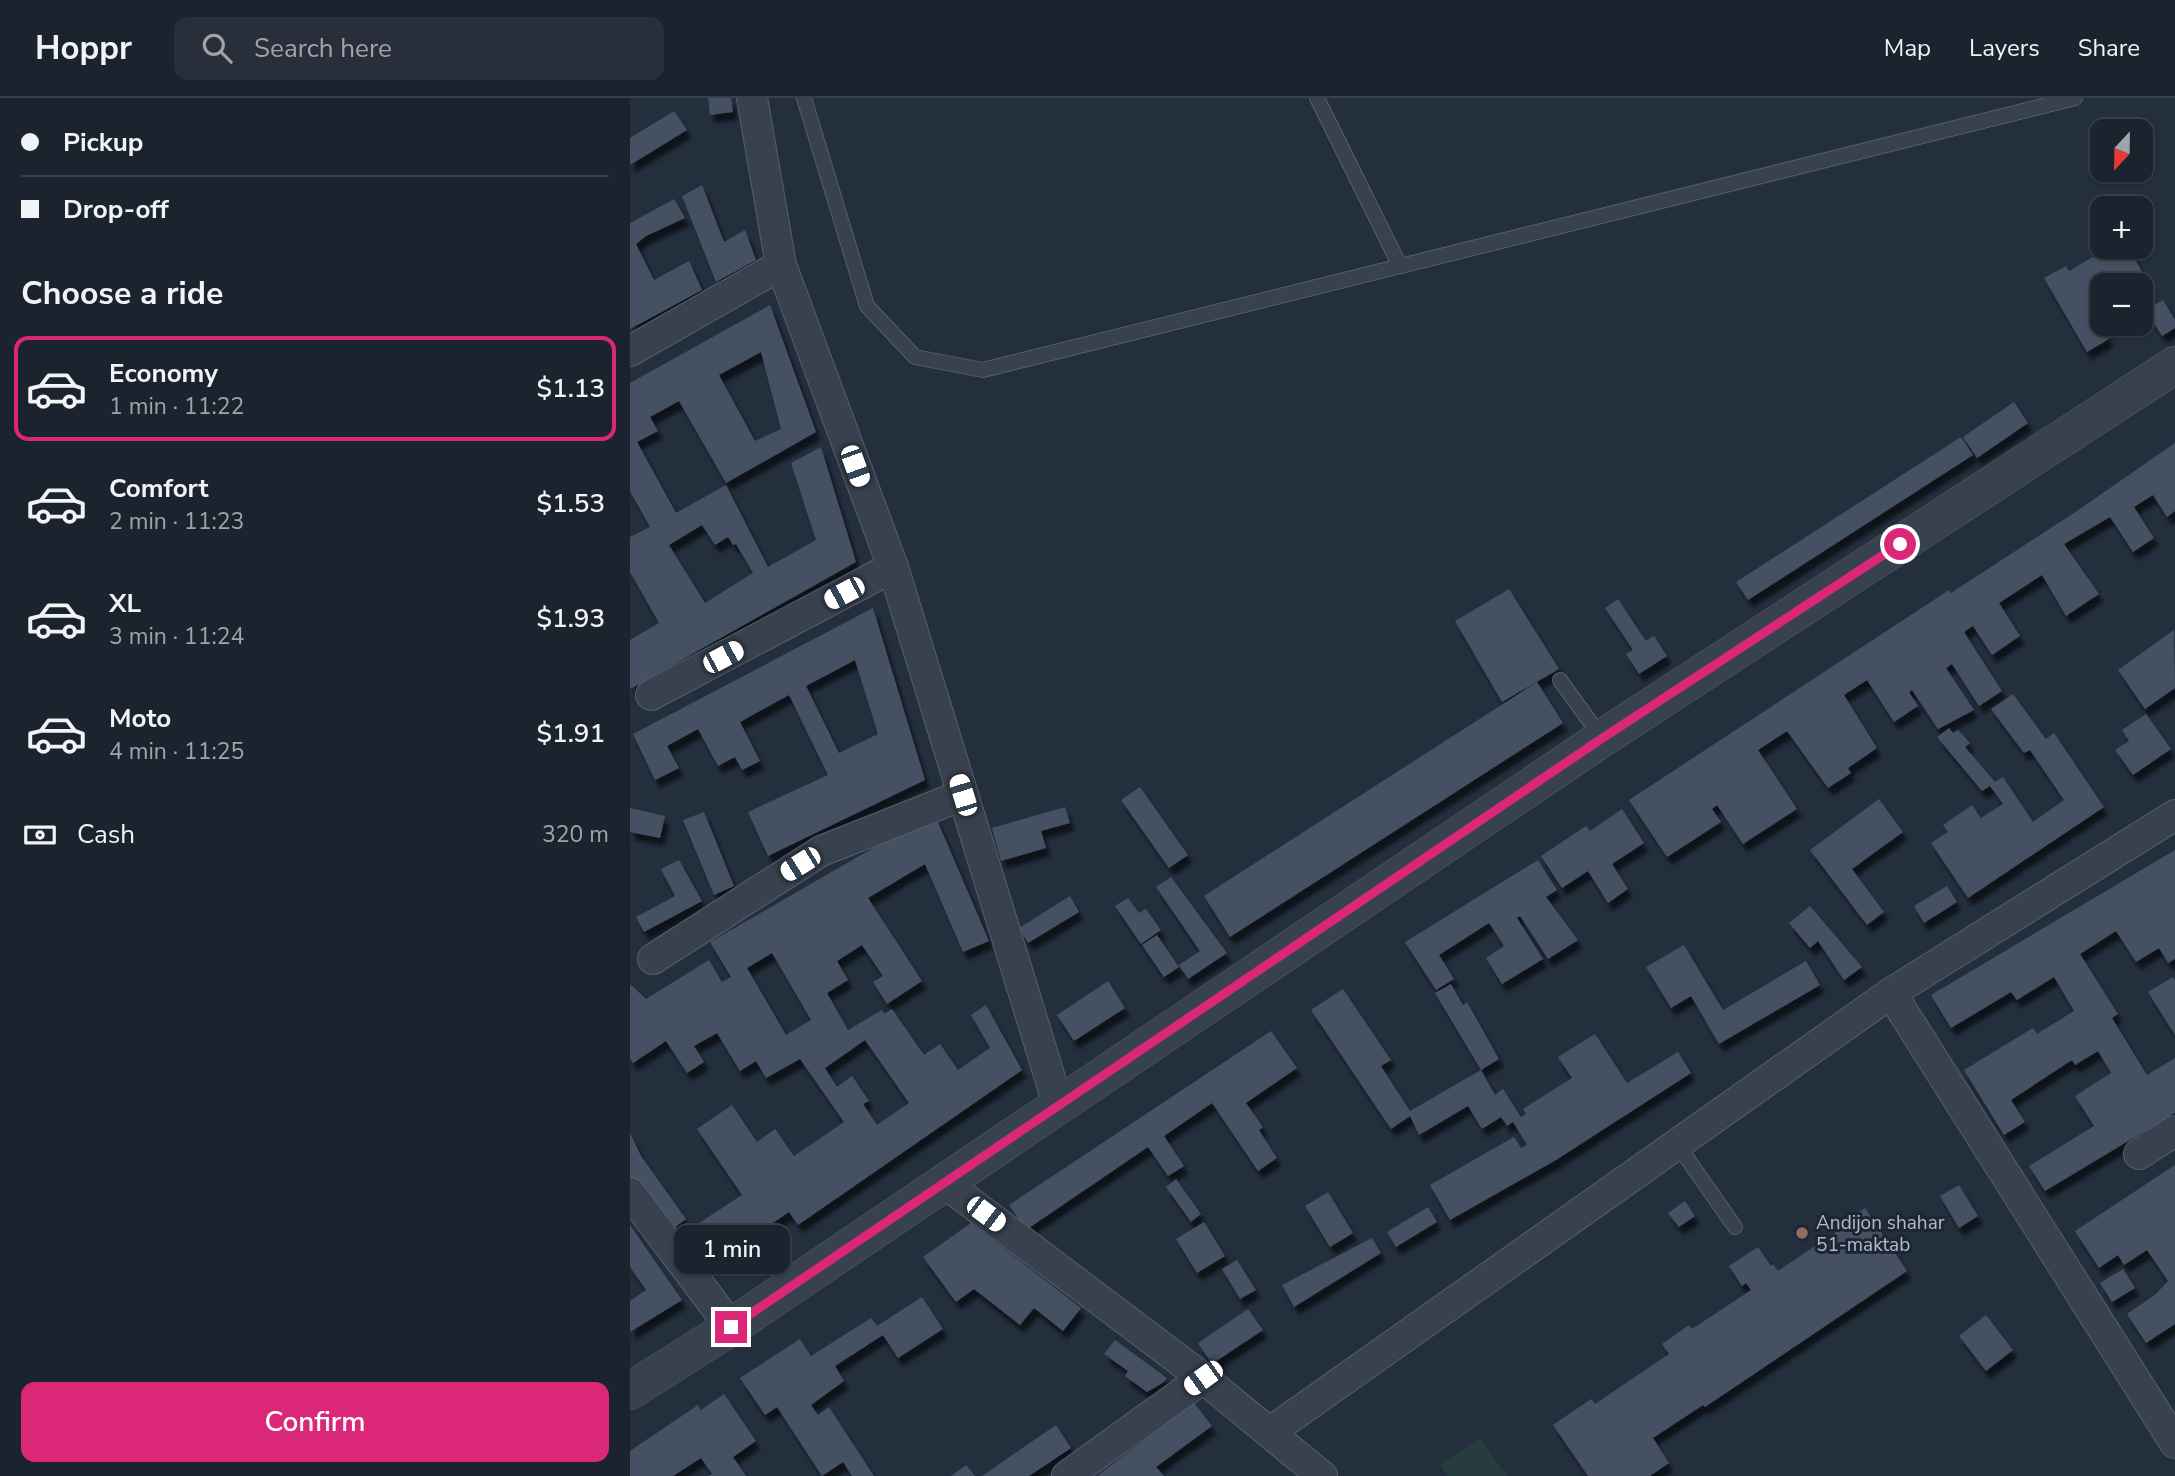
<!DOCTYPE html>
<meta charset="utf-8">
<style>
:root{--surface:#1b232e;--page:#282f3a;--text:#f1f3f6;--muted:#a0a4aa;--line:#39404a;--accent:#db2777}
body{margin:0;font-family:"Nunito Sans",sans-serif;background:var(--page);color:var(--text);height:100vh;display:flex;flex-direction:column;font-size:26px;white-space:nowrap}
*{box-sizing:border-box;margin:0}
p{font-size:23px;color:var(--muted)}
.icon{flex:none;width:38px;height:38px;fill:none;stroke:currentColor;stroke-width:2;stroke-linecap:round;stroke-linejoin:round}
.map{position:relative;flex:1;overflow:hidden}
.sheet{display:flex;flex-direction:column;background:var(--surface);width:630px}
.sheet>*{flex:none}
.guide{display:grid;align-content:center;height:154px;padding:0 21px;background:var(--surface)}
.needle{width:46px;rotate:202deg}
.tools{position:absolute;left:1460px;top:21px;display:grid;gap:14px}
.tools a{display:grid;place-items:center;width:63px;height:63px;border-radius:14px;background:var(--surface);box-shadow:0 2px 5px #0004,0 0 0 2px var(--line);font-size:35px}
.end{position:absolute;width:32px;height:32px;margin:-16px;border:9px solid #db2777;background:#fff;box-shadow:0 0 0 4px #fff}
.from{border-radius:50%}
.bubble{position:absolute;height:49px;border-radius:14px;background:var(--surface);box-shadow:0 2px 5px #0004,0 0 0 2px var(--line);font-size:23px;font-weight:600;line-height:49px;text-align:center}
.car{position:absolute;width:21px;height:42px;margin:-21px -10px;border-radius:9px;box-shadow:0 0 5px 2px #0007;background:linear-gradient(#fff 24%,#345 0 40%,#fff 0 76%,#345 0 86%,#fff 0)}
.guide b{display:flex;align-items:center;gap:24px;height:66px;font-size:26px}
.guide b+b{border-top:2px solid var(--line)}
.guide i{width:18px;height:18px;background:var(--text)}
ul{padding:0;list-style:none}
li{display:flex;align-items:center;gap:21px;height:105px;margin:0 14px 10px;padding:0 7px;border:4px solid transparent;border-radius:14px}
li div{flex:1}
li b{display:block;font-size:26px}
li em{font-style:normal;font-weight:600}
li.selected{border-color:var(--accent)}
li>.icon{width:63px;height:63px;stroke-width:1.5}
h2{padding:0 21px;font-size:32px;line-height:84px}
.pay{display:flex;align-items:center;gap:18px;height:77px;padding:0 21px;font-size:26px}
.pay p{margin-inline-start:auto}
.action{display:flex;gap:14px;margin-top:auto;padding:14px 21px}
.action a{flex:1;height:80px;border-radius:14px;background:var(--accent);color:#fff;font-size:28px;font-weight:600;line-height:80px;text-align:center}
header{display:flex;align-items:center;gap:42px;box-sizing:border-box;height:98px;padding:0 35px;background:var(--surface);border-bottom:2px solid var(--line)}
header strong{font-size:33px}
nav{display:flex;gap:38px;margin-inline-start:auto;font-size:24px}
.search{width:490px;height:63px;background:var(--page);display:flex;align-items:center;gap:18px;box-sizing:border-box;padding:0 24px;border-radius:14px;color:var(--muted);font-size:26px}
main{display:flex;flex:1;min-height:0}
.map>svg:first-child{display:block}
.green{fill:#263c3f}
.building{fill:#455162;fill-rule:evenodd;filter:url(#shadow)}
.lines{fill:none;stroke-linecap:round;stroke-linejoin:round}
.service-casing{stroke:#565f6c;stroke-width:16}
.minor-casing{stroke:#565f6c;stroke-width:32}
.tertiary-casing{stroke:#565f6c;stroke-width:38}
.service{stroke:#38414e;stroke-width:14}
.minor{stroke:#38414e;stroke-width:30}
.tertiary{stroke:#38414e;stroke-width:37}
.route{stroke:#db2777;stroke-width:9}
.education-dot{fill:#8d6e63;stroke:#1d2633;stroke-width:2.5}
.labels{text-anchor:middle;stroke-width:6;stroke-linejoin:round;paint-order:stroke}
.poi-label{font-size:19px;fill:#b4bcc9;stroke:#1d2633;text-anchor:start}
</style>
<header>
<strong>Hoppr</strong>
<div class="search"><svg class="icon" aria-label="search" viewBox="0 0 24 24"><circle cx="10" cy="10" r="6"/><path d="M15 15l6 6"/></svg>Search here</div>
<nav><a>Map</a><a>Layers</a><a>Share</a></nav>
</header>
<main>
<section class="sheet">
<div class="guide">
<b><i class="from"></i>Pickup</b>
<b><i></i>Drop-off</b>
</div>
<h2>Choose a ride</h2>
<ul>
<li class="selected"><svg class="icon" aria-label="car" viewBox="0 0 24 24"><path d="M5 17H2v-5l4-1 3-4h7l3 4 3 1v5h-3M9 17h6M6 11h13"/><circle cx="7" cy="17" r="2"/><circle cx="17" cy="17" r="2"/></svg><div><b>Economy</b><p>1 min · 11:22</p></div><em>$1.13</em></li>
<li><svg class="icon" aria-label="car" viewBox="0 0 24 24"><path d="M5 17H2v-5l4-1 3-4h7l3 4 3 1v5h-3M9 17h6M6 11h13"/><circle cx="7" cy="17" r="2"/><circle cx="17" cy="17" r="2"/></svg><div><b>Comfort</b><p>2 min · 11:23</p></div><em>$1.53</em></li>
<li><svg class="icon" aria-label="car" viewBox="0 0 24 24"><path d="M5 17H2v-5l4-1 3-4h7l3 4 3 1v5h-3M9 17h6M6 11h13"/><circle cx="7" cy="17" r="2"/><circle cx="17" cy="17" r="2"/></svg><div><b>XL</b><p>3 min · 11:24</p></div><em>$1.93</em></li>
<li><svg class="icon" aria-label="car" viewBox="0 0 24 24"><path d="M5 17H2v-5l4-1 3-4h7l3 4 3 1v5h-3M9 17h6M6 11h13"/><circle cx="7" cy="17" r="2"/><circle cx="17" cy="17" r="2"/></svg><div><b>Moto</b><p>4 min · 11:25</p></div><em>$1.91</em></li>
</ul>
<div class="pay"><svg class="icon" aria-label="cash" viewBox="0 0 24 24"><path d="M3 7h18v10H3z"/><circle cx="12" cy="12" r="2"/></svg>Cash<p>320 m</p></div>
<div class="action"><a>Confirm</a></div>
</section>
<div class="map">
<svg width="1545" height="1378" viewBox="0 0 1545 1378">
<defs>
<filter id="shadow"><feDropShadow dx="4.5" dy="8" stdDeviation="2" flood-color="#0009"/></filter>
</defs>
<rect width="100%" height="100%" fill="#242f3e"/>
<path class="green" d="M 850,1340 L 877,1378 L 818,1378 L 810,1367 Z"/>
<g class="building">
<path d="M 78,0 L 101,0 L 103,14 L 80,17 Z"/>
<path d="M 44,13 L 57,32 L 0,67 L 0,40 Z"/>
<path d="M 72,87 L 94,144 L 115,132 L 126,162 L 86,184 L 52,98 Z"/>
<path d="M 44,101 L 55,120 L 16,138 L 6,146 L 24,182 L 59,163 L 72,192 L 0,231 L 0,125 Z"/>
<path d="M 1480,149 L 1498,149 L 1519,186 L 1510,191 L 1510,187 L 1472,187 L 1472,214 L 1466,217 L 1479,241 L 1457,254 L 1414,180 L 1436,168 L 1439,173 Z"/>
<path d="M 1533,202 L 1545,222 L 1545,230 L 1532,238 L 1516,212 Z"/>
<path d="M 140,207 L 186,334 L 96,385 L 49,303 L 20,319 L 28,333 L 7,344 L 46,415 L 96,387 L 138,469 L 186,442 L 161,365 L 191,349 L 226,464 L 0,591 L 0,542 L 29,525 L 0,474 L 0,439 L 20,429 L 0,393 L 0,285 ZM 131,254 L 151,331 L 125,343 L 89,277 ZM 72,427 L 85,447 L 98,439 L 103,447 L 106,446 L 123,475 L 75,505 L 39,447 Z"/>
<path d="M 1384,304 L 1398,325 L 1347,360 L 1333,339 Z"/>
<path d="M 1331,339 L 1343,357 L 1118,502 L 1106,484 Z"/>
<path d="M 1545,345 L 1545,413 L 1537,419 L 1523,397 L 1504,409 L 1524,440 L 1503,454 L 1480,419 L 1434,446 L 1469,496 L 1436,518 L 1412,477 L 1369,505 L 1390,538 L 1362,557 L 1343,528 L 1334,534 L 1372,593 L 1349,608 L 1322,566 L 1316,570 L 1344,612 L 1308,631 L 1282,592 L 1279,594 L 1288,608 L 1264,624 L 1237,582 L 1214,597 L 1247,650 L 1218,670 L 1221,675 L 1198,690 L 1157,633 L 1128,652 L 1167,711 L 1113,746 L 1087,707 L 1082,711 L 1091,724 L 1037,759 L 999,702 L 1319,492 L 1321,495 L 1444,415 Z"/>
<path d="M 879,491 L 929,571 L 872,604 L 825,523 Z"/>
<path d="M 988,501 L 1016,543 L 1024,538 L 1037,558 L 1009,576 L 996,556 L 1003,552 L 975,510 Z"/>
<path d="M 243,510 L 295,682 L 138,758 L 118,714 L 198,677 L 159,597 L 110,624 L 130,663 L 112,672 L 105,659 L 88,668 L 68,631 L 37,648 L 49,670 L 25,682 L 3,636 ZM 225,562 L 248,636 L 209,655 L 176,588 Z"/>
<path d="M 1544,532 L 1545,590 L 1515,611 L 1488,572 Z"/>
<path d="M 907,584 L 933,625 L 600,839 L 574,798 Z"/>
<path d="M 1383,596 L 1416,641 L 1424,635 L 1474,709 L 1338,800 L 1301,745 L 1318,734 L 1313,727 L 1342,707 L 1351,720 L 1373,706 L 1360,688 L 1352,693 L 1307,639 L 1319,630 L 1323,635 L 1328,632 L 1340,645 L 1335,649 L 1365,684 L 1373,679 L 1403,724 L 1434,702 L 1400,652 L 1394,655 L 1361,611 Z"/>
<path d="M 1516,616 L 1541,651 L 1503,677 L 1485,652 L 1499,643 L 1492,632 Z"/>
<path d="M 510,689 L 558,757 L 539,770 L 491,702 Z"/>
<path d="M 1249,701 L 1273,734 L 1222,771 L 1254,814 L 1237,827 L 1180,752 Z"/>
<path d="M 435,709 L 440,725 L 411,733 L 416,750 L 371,763 L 362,730 Z"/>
<path d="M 0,710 L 35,718 L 30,740 L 0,734 Z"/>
<path d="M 992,711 L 1014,745 L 982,766 L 998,791 L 978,805 L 958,773 L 932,790 L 911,758 L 956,728 L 960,733 Z"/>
<path d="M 74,714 L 104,788 L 84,797 L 53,722 Z"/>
<path d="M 304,715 L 359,843 L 333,854 L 295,766 L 238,800 L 292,883 L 257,906 L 243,884 L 253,878 L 232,847 L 207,863 L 218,882 L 197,895 L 218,932 L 252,912 L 254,916 L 262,911 L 294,957 L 310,946 L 328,972 L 360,950 L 341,917 L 356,907 L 392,972 L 168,1127 L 159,1114 L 87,1163 L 63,1129 L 112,1097 L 67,1031 L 102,1007 L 127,1044 L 145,1031 L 164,1058 L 214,1024 L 170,961 L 136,980 L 126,963 L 110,973 L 87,935 L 64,948 L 74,964 L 57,975 L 36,943 L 3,965 L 0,961 L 0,886 L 16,901 L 79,862 L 92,884 L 101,879 L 80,844 ZM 142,855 L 181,922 L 156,937 L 117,870 ZM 235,942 L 279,1005 L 247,1027 L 233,1006 L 239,1003 L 222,978 L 207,989 L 195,970 Z"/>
<path d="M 1545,752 L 1545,861 L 1538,865 L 1529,850 L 1506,864 L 1486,833 L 1450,856 L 1488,916 L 1482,920 L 1517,977 L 1545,960 L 1545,1015 L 1415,1093 L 1399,1068 L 1464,1028 L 1445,998 L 1481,975 L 1468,953 L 1445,967 L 1442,962 L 1381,1002 L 1395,1024 L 1374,1037 L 1334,972 L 1403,930 L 1407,936 L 1444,913 L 1424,879 L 1387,902 L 1381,894 L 1321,930 L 1301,897 Z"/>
<path d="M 49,762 L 72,803 L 14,834 L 6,819 L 45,798 L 31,771 Z"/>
<path d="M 908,762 L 927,792 L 916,799 L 948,842 L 918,861 L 890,818 L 887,820 L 913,861 L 872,886 L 856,860 L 874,848 L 859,825 L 809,857 L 824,881 L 806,892 L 775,844 Z"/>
<path d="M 541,779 L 597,855 L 558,881 L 549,867 L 570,853 L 526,789 Z"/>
<path d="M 1317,788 L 1327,804 L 1294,825 L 1284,808 Z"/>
<path d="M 440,798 L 449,814 L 398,845 L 389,830 Z"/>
<path d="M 498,800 L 509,815 L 516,811 L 531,832 L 511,846 L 485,808 Z"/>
<path d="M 1180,808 L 1232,869 L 1214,882 L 1188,843 L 1180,850 L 1159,825 Z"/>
<path d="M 527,837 L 549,869 L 534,879 L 512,847 Z"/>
<path d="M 1054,847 L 1093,912 L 1176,863 L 1190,887 L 1089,946 L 1061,898 L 1041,910 L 1016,869 Z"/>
<path d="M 1543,879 L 1545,883 L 1545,937 L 1518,894 Z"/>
<path d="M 478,883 L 495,910 L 444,943 L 427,917 Z"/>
<path d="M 821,886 L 833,907 L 837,904 L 869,961 L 851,972 L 805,895 Z"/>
<path d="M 713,891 L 761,962 L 751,968 L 780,1013 L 851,972 L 865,997 L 873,991 L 891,1019 L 896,1016 L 893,1011 L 942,980 L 928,959 L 965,936 L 997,985 L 1048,954 L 1061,975 L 926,1062 L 820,1122 L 800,1087 L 884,1039 L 891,1050 L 897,1047 L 883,1024 L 877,1028 L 871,1019 L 852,1031 L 838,1008 L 789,1037 L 780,1018 L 761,1031 L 681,912 Z"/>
<path d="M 641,933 L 667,970 L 616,1005 L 633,1029 L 629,1032 L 647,1060 L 628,1073 L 582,1005 L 534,1038 L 554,1068 L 538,1078 L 518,1049 L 396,1132 L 379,1107 Z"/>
<path d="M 0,1035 L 11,1058 L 56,1121 L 37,1135 L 0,1084 Z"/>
<path d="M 1545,1067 L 1545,1226 L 1516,1245 L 1497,1216 L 1526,1196 L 1538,1183 L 1517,1152 L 1494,1167 L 1488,1157 L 1469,1170 L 1445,1133 Z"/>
<path d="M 546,1081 L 571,1116 L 561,1124 L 536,1089 Z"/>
<path d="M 1329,1087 L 1348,1118 L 1329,1130 L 1310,1098 Z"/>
<path d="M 698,1094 L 723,1135 L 700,1149 L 675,1108 Z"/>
<path d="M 1055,1103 L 1065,1118 L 1049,1129 L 1038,1115 Z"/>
<path d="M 798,1109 L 807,1124 L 766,1149 L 757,1134 Z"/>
<path d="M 1235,1110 L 1277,1173 L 1075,1309 L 1073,1307 L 1023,1340 L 1039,1365 L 1020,1378 L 958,1378 L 923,1327 L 961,1301 L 965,1306 L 1039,1256 L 1032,1246 L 1059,1227 L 1062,1231 L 1121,1192 L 1116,1185 L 1112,1188 L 1099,1168 L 1128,1149 L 1141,1168 L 1143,1166 L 1148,1173 L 1212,1130 L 1210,1127 Z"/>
<path d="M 574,1124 L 595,1158 L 567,1175 L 546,1141 Z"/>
<path d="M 341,1125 L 451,1210 L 433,1233 L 404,1210 L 390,1227 L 344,1191 L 326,1204 L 293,1159 Z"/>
<path d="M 0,1127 L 52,1202 L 0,1234 L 0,1203 L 16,1192 L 0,1169 Z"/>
<path d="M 742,1140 L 751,1155 L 664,1209 L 652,1187 Z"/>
<path d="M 607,1162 L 626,1192 L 610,1201 L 592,1171 Z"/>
<path d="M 1493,1171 L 1505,1190 L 1482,1204 L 1470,1185 Z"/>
<path d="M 292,1199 L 313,1231 L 268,1260 L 253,1237 L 205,1268 L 214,1283 L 181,1307 L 188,1317 L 199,1309 L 244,1378 L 222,1378 L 213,1364 L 192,1378 L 147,1309 L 135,1317 L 110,1280 L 170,1241 L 181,1258 L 241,1220 L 247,1228 Z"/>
<path d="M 618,1211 L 633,1232 L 582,1266 L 568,1245 Z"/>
<path d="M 1356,1217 L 1383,1252 L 1356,1273 L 1329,1238 Z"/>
<path d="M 485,1242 L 537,1280 L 534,1284 L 517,1294 L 495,1278 L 498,1273 L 474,1256 Z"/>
<path d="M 94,1296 L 126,1343 L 103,1359 L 116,1378 L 78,1378 L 82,1376 L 71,1360 L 43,1378 L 0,1378 L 0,1353 L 68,1307 L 71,1312 Z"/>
<path d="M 564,1305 L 582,1328 L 526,1369 L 534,1378 L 467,1378 Z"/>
<path d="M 426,1327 L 441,1350 L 399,1378 L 352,1378 Z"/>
<path d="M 336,1367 L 345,1378 L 321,1378 Z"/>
</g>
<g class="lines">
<defs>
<g id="service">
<path d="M 174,0 L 237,208 L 285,259 L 353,272 L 1445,0"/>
<path d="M 687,0 L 770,168"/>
<path d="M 930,582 L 971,639"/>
<path d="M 1047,1046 L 1105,1129"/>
</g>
<g id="minor">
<path d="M 122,0 L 151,167 L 263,469 L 428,1006"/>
<path d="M 0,253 L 151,167"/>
<path d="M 21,597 L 263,469"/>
<path d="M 23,861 L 191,753 L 333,697"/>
<path d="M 1261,895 L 1545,1345"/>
<path d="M 1509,1056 L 1545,1033"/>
<path d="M 312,1083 L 573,1280 L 692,1378"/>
<path d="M 0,1095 L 101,1229"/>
<path d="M 640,1334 L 1261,895 L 1545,717"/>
<path d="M 437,1378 L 573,1280"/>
</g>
<path id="tertiary" d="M 0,1293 L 101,1229 L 971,641 L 1545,267"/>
</defs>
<use href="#service" class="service-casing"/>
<use href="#minor" class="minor-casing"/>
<use href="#tertiary" class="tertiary-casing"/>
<use href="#service" class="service"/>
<use href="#minor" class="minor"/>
<use href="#tertiary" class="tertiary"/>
</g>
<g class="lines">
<path class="route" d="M 101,1229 L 971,641 L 1270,446"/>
</g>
<circle class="education-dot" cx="1172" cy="1135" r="7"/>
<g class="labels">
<g class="poi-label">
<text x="1186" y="1131">Andijon shahar<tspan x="1186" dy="22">51-maktab</tspan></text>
</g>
</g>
</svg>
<div class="tools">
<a><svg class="needle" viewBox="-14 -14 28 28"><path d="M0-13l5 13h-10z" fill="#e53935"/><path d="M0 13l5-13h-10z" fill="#a0a4aa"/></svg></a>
<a>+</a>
<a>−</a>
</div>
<i class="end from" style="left:1270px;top:446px"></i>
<i class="end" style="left:101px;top:1229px"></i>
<div class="bubble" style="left:44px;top:1127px;width:116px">1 min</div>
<i class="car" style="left:225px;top:368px;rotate:160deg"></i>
<i class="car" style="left:214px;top:495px;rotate:242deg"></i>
<i class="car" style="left:93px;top:559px;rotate:62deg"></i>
<i class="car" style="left:333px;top:697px;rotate:343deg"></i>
<i class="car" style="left:170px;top:766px;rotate:238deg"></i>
<i class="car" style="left:356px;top:1116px;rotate:127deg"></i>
<i class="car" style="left:573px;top:1280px;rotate:234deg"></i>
</div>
</main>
